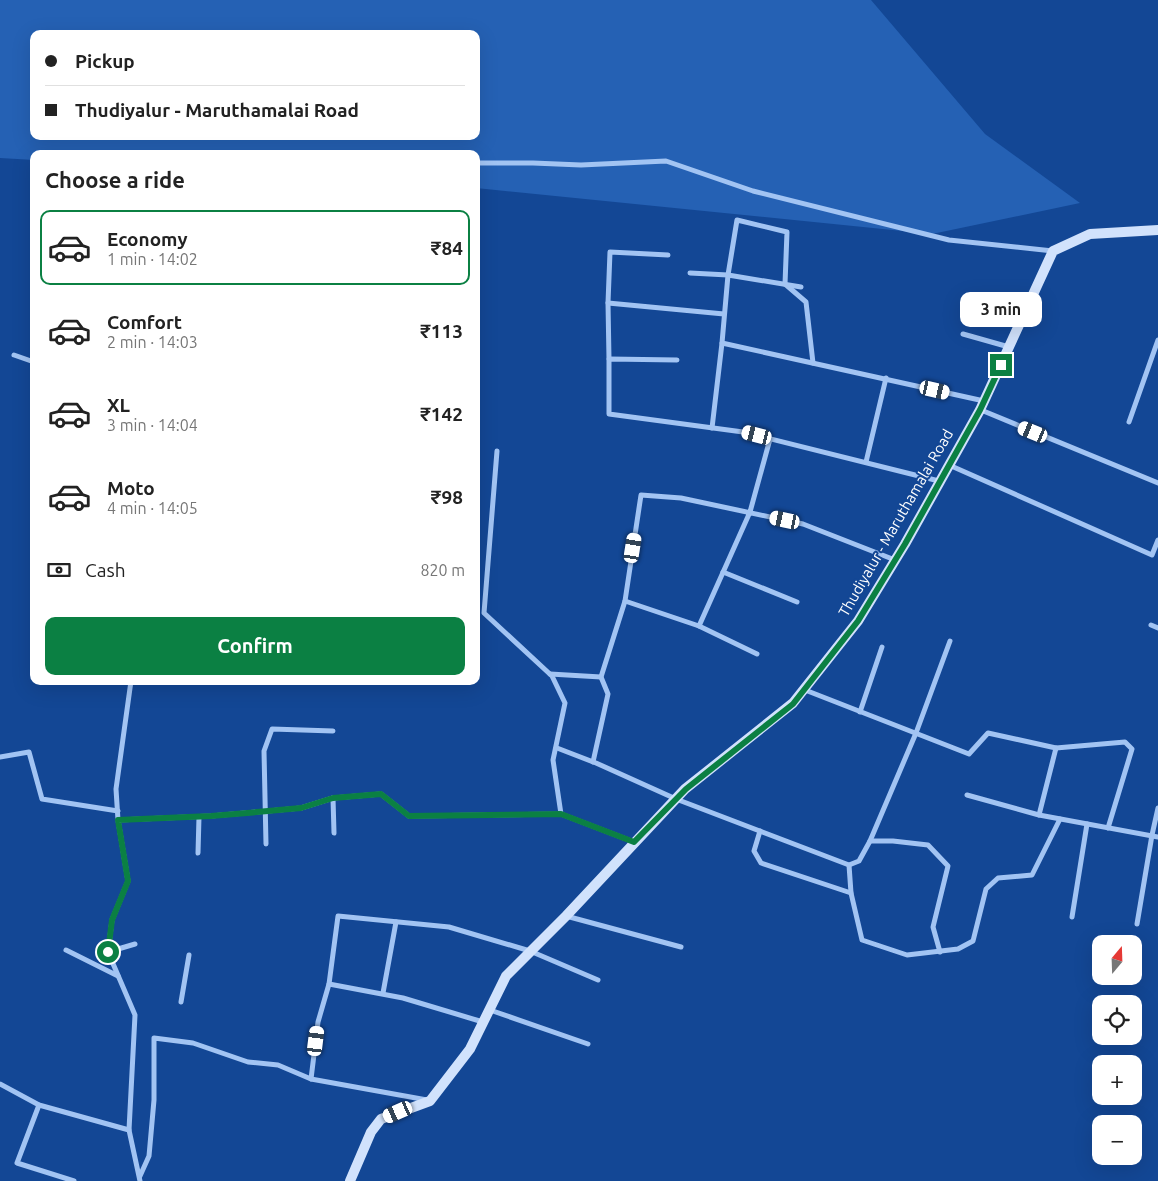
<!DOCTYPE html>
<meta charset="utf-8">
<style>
:root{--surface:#fff;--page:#f2f2f2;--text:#222;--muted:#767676;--line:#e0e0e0;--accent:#0b8043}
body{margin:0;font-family:Ubuntu,sans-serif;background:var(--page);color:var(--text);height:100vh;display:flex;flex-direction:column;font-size:19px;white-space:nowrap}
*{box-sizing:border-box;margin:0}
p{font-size:16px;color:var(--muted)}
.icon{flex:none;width:28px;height:28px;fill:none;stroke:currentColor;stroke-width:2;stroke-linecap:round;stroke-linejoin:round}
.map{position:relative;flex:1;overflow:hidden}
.side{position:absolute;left:30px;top:150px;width:450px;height:535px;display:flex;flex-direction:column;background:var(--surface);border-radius:10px;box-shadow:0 5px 20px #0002}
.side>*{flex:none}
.top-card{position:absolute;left:30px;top:30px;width:450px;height:110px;border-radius:10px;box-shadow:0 5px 20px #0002;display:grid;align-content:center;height:110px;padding:0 15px;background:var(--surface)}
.needle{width:32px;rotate:19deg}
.controls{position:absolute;left:1092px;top:935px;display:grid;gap:10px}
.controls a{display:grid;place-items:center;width:50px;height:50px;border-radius:10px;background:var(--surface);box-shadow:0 5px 20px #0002;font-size:25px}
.end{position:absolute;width:22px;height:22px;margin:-11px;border:6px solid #0b8043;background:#fff;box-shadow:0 0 0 2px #fff}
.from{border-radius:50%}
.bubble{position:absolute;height:35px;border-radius:10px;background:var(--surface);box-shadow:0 5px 20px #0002;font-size:16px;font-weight:600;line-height:35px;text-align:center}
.car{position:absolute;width:15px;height:30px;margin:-15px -8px;border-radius:6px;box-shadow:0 0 4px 1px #0007;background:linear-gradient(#fff 24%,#345 0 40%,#fff 0 76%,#345 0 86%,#fff 0)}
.top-card b{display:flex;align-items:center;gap:18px;height:48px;font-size:19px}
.top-card b+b{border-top:1px solid var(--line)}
.top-card i{width:12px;height:12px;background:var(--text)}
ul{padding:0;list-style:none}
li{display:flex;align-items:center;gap:15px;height:75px;margin:0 10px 8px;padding:0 5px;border:2px solid transparent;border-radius:10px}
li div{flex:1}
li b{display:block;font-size:19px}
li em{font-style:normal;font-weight:600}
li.current{border-color:var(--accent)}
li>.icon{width:45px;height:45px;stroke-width:1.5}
h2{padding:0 15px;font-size:22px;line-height:60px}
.pay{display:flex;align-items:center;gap:12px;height:55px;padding:0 15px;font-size:19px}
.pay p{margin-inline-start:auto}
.button{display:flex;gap:10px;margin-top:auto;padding:10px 15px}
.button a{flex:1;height:58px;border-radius:10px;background:var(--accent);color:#fff;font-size:20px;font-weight:600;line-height:58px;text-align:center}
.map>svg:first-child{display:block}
.green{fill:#2561b4;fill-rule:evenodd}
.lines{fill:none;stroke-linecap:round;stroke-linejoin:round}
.street{stroke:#a2c4f3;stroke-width:5}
.secondary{stroke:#d1e2fc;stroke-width:10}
.route{stroke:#0b8043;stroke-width:6}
.labels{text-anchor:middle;stroke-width:4;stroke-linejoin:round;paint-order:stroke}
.street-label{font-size:15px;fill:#fff;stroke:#134795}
</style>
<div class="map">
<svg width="1158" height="1181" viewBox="0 0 1158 1181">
<rect width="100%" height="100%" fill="#134795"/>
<path class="green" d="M 0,0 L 871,0 L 985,134 L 1080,203 L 932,234 L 476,188 L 476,154 L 34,154 L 34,160 L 0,158 ZM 34,34 L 476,34 L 476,136 L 34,136 Z"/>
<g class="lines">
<g class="street">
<path d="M 476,163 L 533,163 L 581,165 L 666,161 L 753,191 L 949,240 L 1053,251"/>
<path d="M 668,255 L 610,252 L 608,303 L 724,314"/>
<path d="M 690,273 L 728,275 L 737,220 L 787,232 L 785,284 L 806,302 L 813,363"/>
<path d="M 801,287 L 728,275 L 722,343 L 984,401"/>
<path d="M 608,303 L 609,359"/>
<path d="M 963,334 L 1009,347"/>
<path d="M 14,355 L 34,362"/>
<path d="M 677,360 L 609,359 L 609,414 L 743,432 L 939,481"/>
<path d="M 981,410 L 1158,483"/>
<path d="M 1129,422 L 1158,340"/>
<path d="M 712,428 L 722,343"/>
<path d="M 770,439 L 750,512 L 699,626 L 625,601 L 641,495 L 681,498 L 803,524 L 895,560"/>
<path d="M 497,451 L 484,613 L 552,676 L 565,703 L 553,760 L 561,814"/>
<path d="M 866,462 L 886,378"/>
<path d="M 949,465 L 1152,555 L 1158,540"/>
<path d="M 723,572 L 797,602"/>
<path d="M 1151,625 L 1158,628"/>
<path d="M 699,626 L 757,654"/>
<path d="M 550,674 L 601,677"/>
<path d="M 131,681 L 116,789 L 118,820 L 128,881 L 112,920 L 108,952 L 135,1015 L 129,1130 L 140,1181"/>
<path d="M 805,690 L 969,754 L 988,733 L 1056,748 L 1125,742 L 1132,749 L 1108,828"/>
<path d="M 860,712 L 882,647"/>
<path d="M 557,748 L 596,763 L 676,799 L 849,865 L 859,861 L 870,841 L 916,733 L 950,641"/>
<path d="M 0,757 L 29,752 L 42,799 L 118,811"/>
<path d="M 593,762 L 608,694 L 601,677 L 625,601"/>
<path d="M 967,795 L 1039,815 L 1158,837"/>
<path d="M 333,798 L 334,833"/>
<path d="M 1039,815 L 1056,748"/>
<path d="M 118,820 L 211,816 L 301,808 L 333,798 L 381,794 L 409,816 L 561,814 L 634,842"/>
<path d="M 760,831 L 754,851 L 761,863 L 851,893"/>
<path d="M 870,841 L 893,841 L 928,845 L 948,866 L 933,927 L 940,952"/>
<path d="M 266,844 L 264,751 L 272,729 L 333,731"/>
<path d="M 198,853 L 199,817"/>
<path d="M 849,865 L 851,893 L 862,940 L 907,955 L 958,949 L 973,941 L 986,889 L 998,878 L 1032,875 L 1060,819"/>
<path d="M 566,916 L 681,947"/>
<path d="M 1072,917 L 1087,824"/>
<path d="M 1137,924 L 1152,835 L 1158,808"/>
<path d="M 66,950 L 118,976"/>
<path d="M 108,952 L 135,944"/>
<path d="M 329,984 L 403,998 L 483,1022"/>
<path d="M 383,993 L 396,922"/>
<path d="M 181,1002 L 189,955"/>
<path d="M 490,1010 L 588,1044"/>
<path d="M 311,1079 L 318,1022 L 329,984 L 338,916 L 449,927 L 530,951 L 598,980"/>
<path d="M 0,1084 L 39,1105 L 129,1130"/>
<path d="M 39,1105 L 17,1163 L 74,1181"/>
<path d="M 140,1176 L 149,1156 L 154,1100 L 154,1038 L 193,1043 L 248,1062 L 278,1065 L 311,1079 L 427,1100"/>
</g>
<path class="secondary" d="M 350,1181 L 371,1132 L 381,1119 L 430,1101 L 470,1049 L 506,976 L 566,916 L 685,789 L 793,703 L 858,621 L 905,544 L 980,410 L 1053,251 L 1090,234 L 1158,230"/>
</g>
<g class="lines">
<path class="route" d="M 108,952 L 112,920 L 128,881 L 118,820 L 211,816 L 247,813 L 301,808 L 333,798 L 381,794 L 409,816 L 561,814 L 634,842 L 686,789 L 793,704 L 858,621 L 905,544 L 980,410 L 1001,365"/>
</g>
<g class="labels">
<g class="street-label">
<text transform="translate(896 523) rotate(-60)" y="5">Thudiyalur - Maruthamalai Road</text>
</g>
</g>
</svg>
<div class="controls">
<a><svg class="needle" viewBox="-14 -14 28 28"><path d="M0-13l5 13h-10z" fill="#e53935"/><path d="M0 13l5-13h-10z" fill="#767676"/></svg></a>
<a><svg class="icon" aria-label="locate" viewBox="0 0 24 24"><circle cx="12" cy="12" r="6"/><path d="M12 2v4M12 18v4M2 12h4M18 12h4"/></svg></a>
<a>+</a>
<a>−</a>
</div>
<i class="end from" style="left:108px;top:952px"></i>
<i class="end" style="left:1001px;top:365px"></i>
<div class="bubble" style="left:960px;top:292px;width:82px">3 min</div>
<i class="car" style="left:935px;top:390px;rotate:103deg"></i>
<i class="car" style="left:1033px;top:432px;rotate:292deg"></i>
<i class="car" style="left:757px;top:435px;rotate:284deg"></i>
<i class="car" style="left:785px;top:520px;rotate:282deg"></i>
<i class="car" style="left:633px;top:548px;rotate:9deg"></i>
<i class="car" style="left:316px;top:1041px;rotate:7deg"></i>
<i class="car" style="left:398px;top:1112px;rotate:246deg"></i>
<div class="top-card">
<b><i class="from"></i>Pickup</b>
<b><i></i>Thudiyalur - Maruthamalai Road</b>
</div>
<section class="side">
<h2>Choose a ride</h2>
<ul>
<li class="current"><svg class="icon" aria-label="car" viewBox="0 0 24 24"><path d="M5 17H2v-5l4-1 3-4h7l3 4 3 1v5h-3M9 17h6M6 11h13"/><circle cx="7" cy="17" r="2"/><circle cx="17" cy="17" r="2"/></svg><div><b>Economy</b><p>1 min · 14:02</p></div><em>₹84</em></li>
<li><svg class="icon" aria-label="car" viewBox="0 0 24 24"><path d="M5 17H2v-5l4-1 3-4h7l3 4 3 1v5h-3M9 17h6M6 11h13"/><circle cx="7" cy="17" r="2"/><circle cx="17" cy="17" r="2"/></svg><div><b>Comfort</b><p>2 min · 14:03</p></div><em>₹113</em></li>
<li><svg class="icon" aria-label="car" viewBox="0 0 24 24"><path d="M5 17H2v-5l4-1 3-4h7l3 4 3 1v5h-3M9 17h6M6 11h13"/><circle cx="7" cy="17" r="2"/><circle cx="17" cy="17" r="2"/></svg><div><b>XL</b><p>3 min · 14:04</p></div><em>₹142</em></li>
<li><svg class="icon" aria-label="car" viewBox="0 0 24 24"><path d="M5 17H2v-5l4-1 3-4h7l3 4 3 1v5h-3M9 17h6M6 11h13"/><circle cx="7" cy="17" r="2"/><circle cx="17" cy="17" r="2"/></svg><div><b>Moto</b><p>4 min · 14:05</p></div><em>₹98</em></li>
</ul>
<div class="pay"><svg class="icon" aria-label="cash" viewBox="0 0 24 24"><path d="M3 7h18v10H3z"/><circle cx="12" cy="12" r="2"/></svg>Cash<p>820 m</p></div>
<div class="button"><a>Confirm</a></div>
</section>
</div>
